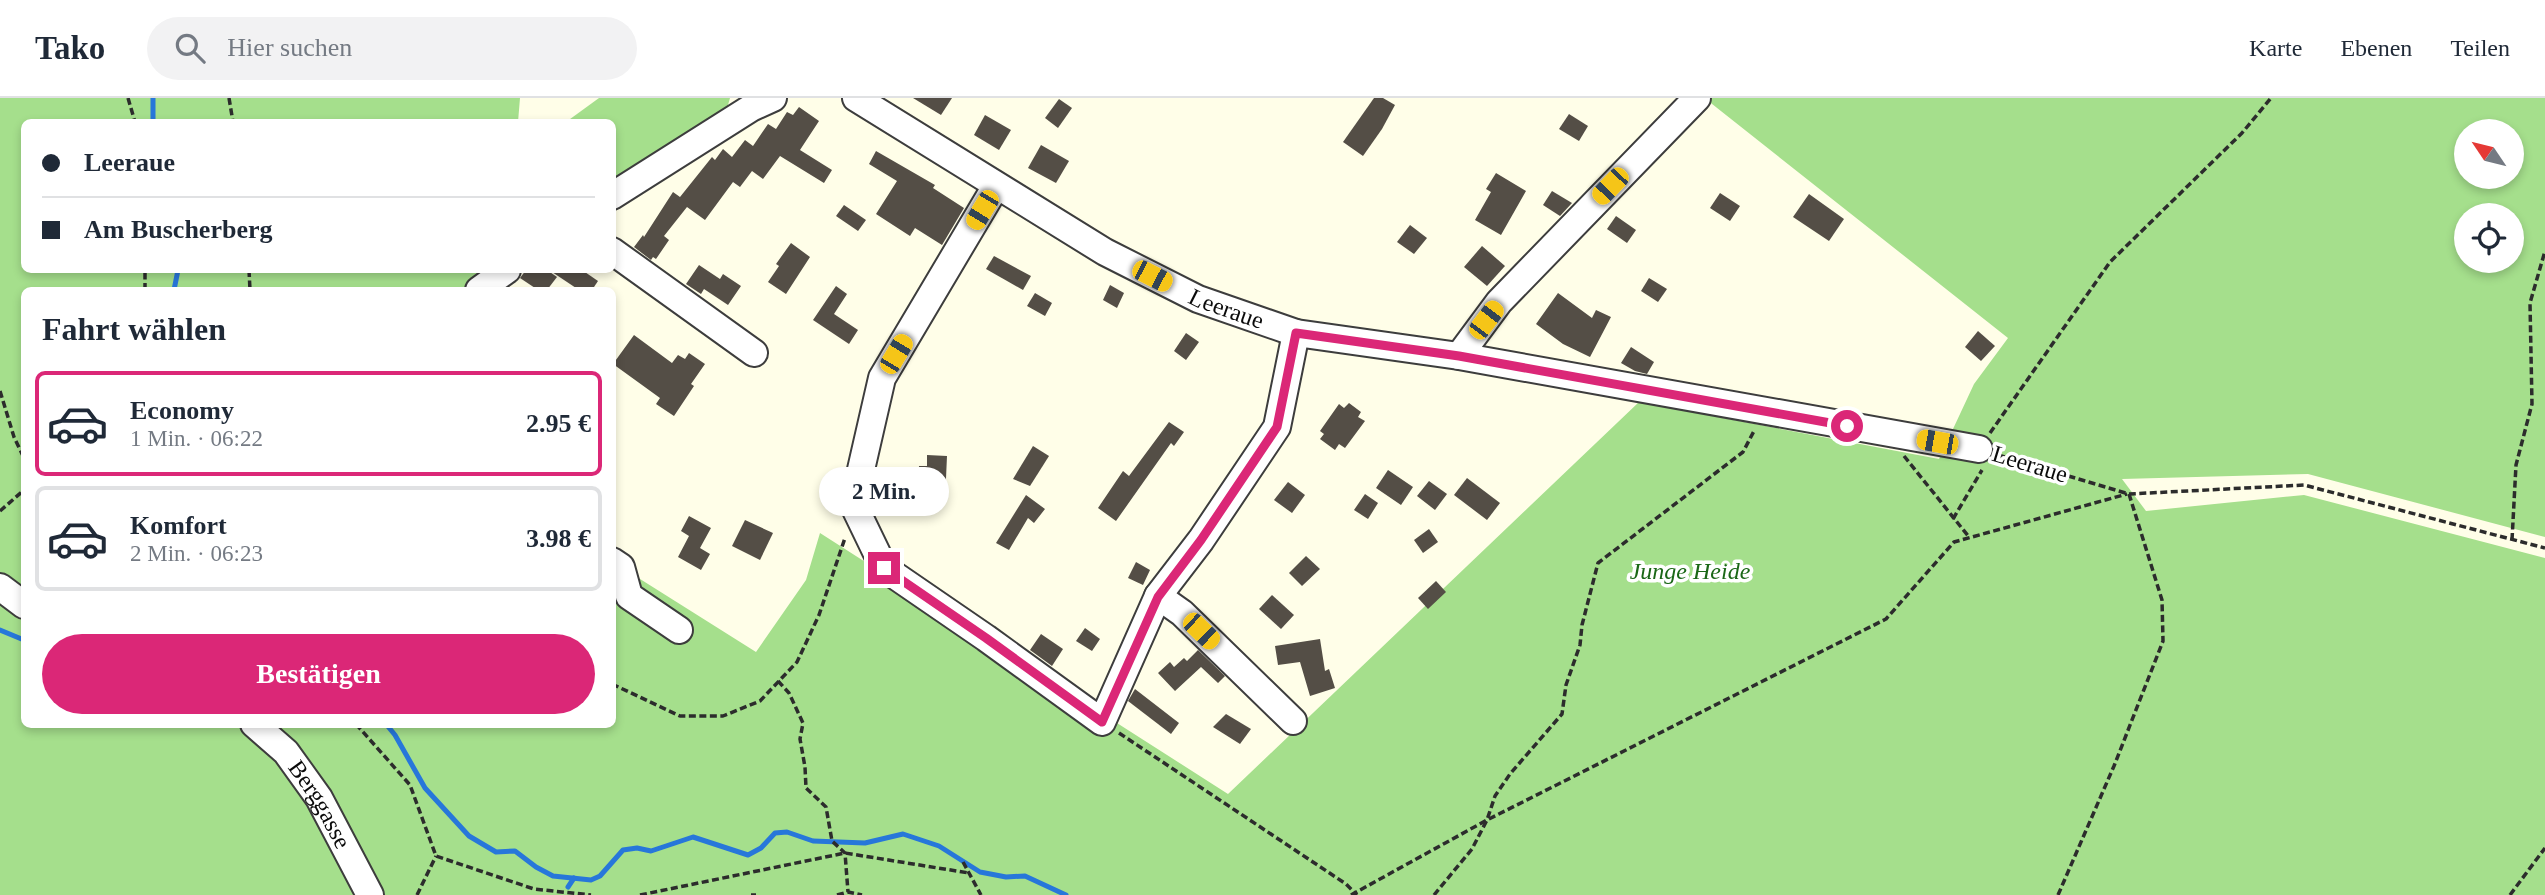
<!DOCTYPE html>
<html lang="de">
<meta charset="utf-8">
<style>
:root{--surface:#fff;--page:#f2f2f3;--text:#1f2937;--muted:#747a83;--line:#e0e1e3;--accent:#db2777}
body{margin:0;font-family:"Times New Roman",serif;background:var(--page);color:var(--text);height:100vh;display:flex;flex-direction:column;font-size:26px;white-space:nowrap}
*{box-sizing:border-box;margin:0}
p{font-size:23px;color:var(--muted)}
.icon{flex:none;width:38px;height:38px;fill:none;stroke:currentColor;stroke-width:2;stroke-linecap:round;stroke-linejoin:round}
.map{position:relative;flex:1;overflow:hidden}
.details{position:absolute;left:21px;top:189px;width:595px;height:441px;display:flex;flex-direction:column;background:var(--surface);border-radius:10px;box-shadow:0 4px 10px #0003}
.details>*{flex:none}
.hud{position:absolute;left:21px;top:21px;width:595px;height:154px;border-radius:10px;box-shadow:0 4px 10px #0003;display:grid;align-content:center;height:154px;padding:0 21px;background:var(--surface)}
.needle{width:46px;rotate:305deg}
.tools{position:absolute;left:2454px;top:21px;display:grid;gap:14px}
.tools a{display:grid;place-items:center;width:70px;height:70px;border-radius:50%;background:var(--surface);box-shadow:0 4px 10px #0003;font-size:35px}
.end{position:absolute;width:32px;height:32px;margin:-16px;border:9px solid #db2777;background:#fff;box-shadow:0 0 0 4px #fff}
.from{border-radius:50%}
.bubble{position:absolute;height:49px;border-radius:24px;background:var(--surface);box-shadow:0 4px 10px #0003;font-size:23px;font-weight:700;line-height:49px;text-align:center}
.car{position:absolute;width:21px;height:42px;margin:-21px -10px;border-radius:9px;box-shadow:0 0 5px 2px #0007;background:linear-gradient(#f5c518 24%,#345 0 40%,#f5c518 0 76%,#345 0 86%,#f5c518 0)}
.hud b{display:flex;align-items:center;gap:24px;height:66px;font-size:26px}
.hud b+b{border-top:2px solid var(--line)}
.hud i{width:18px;height:18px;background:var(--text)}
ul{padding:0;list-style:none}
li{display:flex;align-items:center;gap:21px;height:105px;margin:0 14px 10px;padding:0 7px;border:4px solid var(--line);border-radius:10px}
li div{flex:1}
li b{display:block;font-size:26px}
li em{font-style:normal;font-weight:700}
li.on{border-color:var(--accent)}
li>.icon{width:63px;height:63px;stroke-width:1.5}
h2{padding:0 21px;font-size:32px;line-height:84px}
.action{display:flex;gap:14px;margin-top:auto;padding:14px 21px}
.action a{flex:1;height:80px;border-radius:42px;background:var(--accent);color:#fff;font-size:28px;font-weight:700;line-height:80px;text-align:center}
header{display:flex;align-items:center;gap:42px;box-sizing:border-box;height:98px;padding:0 35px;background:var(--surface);border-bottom:2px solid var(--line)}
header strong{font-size:33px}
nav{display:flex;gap:38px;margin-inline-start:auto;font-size:24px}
.search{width:490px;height:63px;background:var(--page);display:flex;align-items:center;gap:18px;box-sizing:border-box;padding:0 24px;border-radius:38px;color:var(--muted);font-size:26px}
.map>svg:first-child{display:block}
.forest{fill:#a5df8c;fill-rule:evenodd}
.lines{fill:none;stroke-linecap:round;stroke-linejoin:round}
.stream{stroke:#2777da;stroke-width:5}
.building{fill:#544e46}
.minor-casing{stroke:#3d3d3d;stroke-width:30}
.path{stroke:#2c2c2c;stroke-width:3.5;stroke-dasharray:7 3.5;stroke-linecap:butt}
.minor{stroke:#fff;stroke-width:26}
.route{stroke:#db2777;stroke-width:9}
.labels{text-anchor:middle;stroke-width:7;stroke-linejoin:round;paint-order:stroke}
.street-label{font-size:24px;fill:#0a0a0a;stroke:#fff}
.park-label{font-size:24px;font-style:italic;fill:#1a6716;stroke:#fff}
</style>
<header>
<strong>Tako</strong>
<div class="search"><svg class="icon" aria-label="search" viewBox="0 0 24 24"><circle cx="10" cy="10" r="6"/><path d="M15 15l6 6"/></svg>Hier suchen</div>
<nav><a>Karte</a><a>Ebenen</a><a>Teilen</a></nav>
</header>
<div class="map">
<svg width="2545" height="797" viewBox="0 0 2545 797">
<rect width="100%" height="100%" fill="#fffee8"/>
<g class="forest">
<path d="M 0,0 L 520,0 L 518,24 L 24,24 L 24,172 L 497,172 L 469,192 L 24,192 L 24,626 L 612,626 L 613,483 L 621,469 L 756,554 L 806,482 L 820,435 L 1228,696 L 1639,304 L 1939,361 L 1974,286 L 2008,240 L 1707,2 L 1710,0 L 2545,0 L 2545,439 L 2308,376 L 2122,381 L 2146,413 L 2304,397 L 2545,460 L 2545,797 L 0,797 ZM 2466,33 L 2511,33 L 2511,79 L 2466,79 ZM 2466,117 L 2511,117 L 2511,163 L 2466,163 Z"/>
<path d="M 599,0 L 730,0 L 726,14 L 613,88 L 612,24 L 566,24 Z"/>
</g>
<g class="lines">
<g class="stream">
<path d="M 153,0 L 153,24"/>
<path d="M 174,192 L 178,172"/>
<path d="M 0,532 L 24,542"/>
<path d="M 386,626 L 395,637 L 425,690 L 469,738 L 496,754 L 515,753 L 536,769 L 553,778 L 591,782 L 600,778 L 623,752 L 637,750 L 651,753 L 693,739 L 748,757 L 761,750 L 775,735 L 787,734 L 813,743 L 865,745 L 903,736 L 939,748 L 980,774 L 1006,779 L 1025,778 L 1066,797"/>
<path d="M 568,789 L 574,780"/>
</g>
</g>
<g class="building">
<path d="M 913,0 L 952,0 L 941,17 Z"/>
<path d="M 1374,0 L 1383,0 L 1395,7 L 1382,31 L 1363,58 L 1343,44 Z"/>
<path d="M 1059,1 L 1072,10 L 1058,30 L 1045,20 Z"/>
<path d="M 799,9 L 819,23 L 800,52 L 832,72 L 824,85 L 780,58 L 763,81 L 752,73 L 740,89 L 733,84 L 705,122 L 687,109 L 664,138 L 669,142 L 656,161 L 653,159 L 651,162 L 634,149 L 643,137 L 644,139 L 673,94 L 680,99 L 712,59 L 715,62 L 723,51 L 732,59 L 745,42 L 753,48 L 768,26 L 776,31 L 787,14 L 793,17 Z"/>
<path d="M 1569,16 L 1588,28 L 1579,43 L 1559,31 Z"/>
<path d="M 985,17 L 1011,32 L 999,52 L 974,37 Z"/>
<path d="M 1041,47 L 1069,63 L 1056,85 L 1028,70 Z"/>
<path d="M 876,53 L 935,87 L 933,90 L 964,110 L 942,147 L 915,130 L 910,138 L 876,116 L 897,83 L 869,66 Z"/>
<path d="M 1496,75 L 1526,93 L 1501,137 L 1475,122 L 1491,94 L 1486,91 Z"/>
<path d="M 1552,93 L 1572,105 L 1560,118 L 1543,107 Z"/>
<path d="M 1720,95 L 1740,108 L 1730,123 L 1710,110 Z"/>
<path d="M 1809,96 L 1844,121 L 1829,143 L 1793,119 Z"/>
<path d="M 844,107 L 866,122 L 858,133 L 836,118 Z"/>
<path d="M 1616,118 L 1636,132 L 1627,145 L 1607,131 Z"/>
<path d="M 1410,127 L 1427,140 L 1414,156 L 1397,144 Z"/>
<path d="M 791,145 L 810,159 L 786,196 L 768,184 L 779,168 L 776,166 Z"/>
<path d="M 1482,148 L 1505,168 L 1487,188 L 1464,169 Z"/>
<path d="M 994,158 L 1031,178 L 1023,192 L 986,171 Z"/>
<path d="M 699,167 L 720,181 L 723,176 L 741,188 L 728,207 L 704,191 L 701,196 L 686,186 Z"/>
<path d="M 526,172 L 547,172 L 557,179 L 547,192 L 538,192 L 520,180 Z"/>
<path d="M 549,172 L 582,172 L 598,183 L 592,192 L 579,192 Z"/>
<path d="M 1649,180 L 1667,191 L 1658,204 L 1641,193 Z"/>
<path d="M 1110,187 L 1124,195 L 1117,210 L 1103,202 Z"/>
<path d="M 836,188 L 847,196 L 834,216 L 858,232 L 849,246 L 813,222 Z"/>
<path d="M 1035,195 L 1052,205 L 1045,218 L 1027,208 Z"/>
<path d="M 1558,195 L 1592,220 L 1596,212 L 1611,219 L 1590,259 L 1563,246 L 1536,226 Z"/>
<path d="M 1978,233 L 1995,248 L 1981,263 L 1965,249 Z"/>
<path d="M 1186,235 L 1199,244 L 1186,262 L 1174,253 Z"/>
<path d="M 634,237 L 672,265 L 678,257 L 685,261 L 689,255 L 705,266 L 691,286 L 694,288 L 674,318 L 656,306 L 660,300 L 613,266 Z"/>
<path d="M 1631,249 L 1654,264 L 1647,276 L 1635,273 L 1621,265 Z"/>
<path d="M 1349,305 L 1361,314 L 1358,319 L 1365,323 L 1345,350 L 1339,346 L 1335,352 L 1320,341 L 1324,336 L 1320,333 L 1339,306 L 1344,310 Z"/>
<path d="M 1169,324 L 1184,334 L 1174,348 L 1171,345 L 1116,423 L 1098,410 L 1123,373 L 1129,378 Z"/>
<path d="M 1033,348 L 1049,358 L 1030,388 L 1013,381 Z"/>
<path d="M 927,357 L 947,358 L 945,403 L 925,402 L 926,389 L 918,388 L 919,368 L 927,368 Z"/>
<path d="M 1388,372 L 1413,389 L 1401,407 L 1376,390 Z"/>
<path d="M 1467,380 L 1500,405 L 1487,422 L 1454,397 Z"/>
<path d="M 1429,383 L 1447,396 L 1435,412 L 1417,398 Z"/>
<path d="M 1288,384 L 1305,397 L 1292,415 L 1274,402 Z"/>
<path d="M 1365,396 L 1378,405 L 1368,421 L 1354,412 Z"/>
<path d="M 1026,397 L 1045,411 L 1034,425 L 1028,420 L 1009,452 L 996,445 Z"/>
<path d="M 689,418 L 711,430 L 700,450 L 710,456 L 701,472 L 678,459 L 689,438 L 681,433 Z"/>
<path d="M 745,422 L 773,435 L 760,462 L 732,448 Z"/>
<path d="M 1429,431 L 1438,444 L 1423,455 L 1414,442 Z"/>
<path d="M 1306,458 L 1320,471 L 1302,488 L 1289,475 Z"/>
<path d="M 1136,464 L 1150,472 L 1143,487 L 1128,480 Z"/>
<path d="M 1436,483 L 1446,494 L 1428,511 L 1418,500 Z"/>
<path d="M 1272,497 L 1294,517 L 1281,531 L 1259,511 Z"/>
<path d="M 1085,530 L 1100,541 L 1092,553 L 1076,543 Z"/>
<path d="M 1041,536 L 1063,551 L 1052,568 L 1030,552 Z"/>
<path d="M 1320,541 L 1325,573 L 1329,571 L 1335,590 L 1310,598 L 1300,564 L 1278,567 L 1275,548 Z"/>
<path d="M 1198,552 L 1225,578 L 1218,585 L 1201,569 L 1175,593 L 1158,575 L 1170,564 L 1174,569 L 1184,560 L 1187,563 Z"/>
<path d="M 1135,591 L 1179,625 L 1171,636 L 1128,603 Z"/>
<path d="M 1226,616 L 1251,631 L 1240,646 L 1213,629 Z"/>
</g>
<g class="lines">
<defs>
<g id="minor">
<path id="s1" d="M 856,0 L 1105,154 L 1198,201 L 1296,235 L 1459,258 L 1979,351"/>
<path d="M 996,88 L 882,280 L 857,389 L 856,412 L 884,470 L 986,540 L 1102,624 L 1158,498 L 1201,442 L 1277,329 L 1296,235"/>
<path d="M 612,98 L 751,10 L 773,0"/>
<path d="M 612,153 L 754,255"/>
<path d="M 479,192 L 507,172"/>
<path d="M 1459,258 L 1499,204 L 1697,0"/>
<path d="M 612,463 L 621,469 L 629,498 L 679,532"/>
<path d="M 0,489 L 24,507"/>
<path d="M 1158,498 L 1182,515 L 1293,623"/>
<path id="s2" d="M 254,626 L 286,654 L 319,700 L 370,797"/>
</g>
</defs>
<use href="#minor" class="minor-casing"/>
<g class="path">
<path d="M 128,0 L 135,24"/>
<path d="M 229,0 L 233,24"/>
<path d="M 249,172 L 250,192"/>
<path d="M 145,192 L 145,172"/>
<path d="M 0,293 L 14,339 L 24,360"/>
<path d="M 1990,335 L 2110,164 L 2242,35 L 2271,0"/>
<path d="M 1998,357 L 2129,396 L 2304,387 L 2545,450"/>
<path d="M 1904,358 L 1969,439"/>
<path d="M 0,413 L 24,392"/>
<path d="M 1953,421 L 1982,372"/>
<path d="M 2512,442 L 2516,367 L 2532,306 L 2530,205 L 2545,153"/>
<path d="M 778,583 L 789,595 L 803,625 L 800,641 L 805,669 L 806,690 L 826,709 L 832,743 L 845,755 L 848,794"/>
<path d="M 612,586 L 680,618 L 723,618 L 760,603 L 797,564 L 819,517 L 845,440"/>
<path d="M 356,626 L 410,687 L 436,758 L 534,791 L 591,797"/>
<path d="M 1119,635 L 1346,786 L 1357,797"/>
<path d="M 963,764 L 981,797"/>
<path d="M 417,797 L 436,758"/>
<path d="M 640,797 L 845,755 L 969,775"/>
<path d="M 751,797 L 756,797"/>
<path d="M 837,797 L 848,794 L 862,797"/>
<path d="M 1351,797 L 1487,722 L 1886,521 L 1954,444 L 2127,396"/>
<path d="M 1434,797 L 1472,751 L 1487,722 L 1495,698 L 1510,676 L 1562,616 L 1566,587 L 1580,547 L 1582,527 L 1598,465 L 1743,354 L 1754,333"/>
<path d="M 2058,797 L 2114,668 L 2163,543 L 2162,502 L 2129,396"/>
<path d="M 2510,797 L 2545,750"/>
</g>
<use href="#minor" class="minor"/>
</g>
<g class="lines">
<path class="route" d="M 884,470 L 986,540 L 1102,624 L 1158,499 L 1201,442 L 1277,329 L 1296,235 L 1459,258 L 1847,328"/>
</g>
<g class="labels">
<g class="street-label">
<text dy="8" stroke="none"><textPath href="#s1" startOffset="427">Leeraue</textPath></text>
<text transform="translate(2030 366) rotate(17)" y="8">Leeraue</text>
<text dy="8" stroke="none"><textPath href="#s2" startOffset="105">Berggasse</textPath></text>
</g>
<g class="park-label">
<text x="1690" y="481">Junge Heide</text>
</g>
</g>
</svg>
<div class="tools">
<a><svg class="needle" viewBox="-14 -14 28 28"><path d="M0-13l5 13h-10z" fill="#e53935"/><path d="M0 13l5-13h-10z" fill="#747a83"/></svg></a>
<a><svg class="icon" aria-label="locate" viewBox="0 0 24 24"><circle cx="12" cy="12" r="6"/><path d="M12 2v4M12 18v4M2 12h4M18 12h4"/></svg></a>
</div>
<i class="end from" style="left:1847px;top:328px"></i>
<i class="end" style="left:884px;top:470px"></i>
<div class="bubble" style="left:819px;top:369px;width:130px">2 Min.</div>
<i class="car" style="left:1610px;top:88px;rotate:224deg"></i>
<i class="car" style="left:982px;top:112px;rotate:211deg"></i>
<i class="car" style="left:1152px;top:178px;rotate:117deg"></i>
<i class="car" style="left:1486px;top:222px;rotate:37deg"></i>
<i class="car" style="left:896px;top:256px;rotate:31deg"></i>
<i class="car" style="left:1937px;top:344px;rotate:280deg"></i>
<i class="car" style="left:1201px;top:533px;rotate:134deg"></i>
<div class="hud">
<b><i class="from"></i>Leeraue</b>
<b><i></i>Am Buscherberg</b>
</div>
<section class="details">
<h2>Fahrt wählen</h2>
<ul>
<li class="on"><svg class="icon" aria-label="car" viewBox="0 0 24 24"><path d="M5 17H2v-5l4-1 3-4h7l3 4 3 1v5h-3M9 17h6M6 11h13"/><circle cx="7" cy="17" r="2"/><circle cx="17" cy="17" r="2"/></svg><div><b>Economy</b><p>1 Min. · 06:22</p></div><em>2.95 €</em></li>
<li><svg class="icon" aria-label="car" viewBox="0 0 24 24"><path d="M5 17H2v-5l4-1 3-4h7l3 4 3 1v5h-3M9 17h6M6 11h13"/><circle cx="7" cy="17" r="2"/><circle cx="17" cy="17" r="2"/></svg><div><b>Komfort</b><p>2 Min. · 06:23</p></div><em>3.98 €</em></li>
</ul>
<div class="action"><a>Bestätigen</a></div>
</section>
</div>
